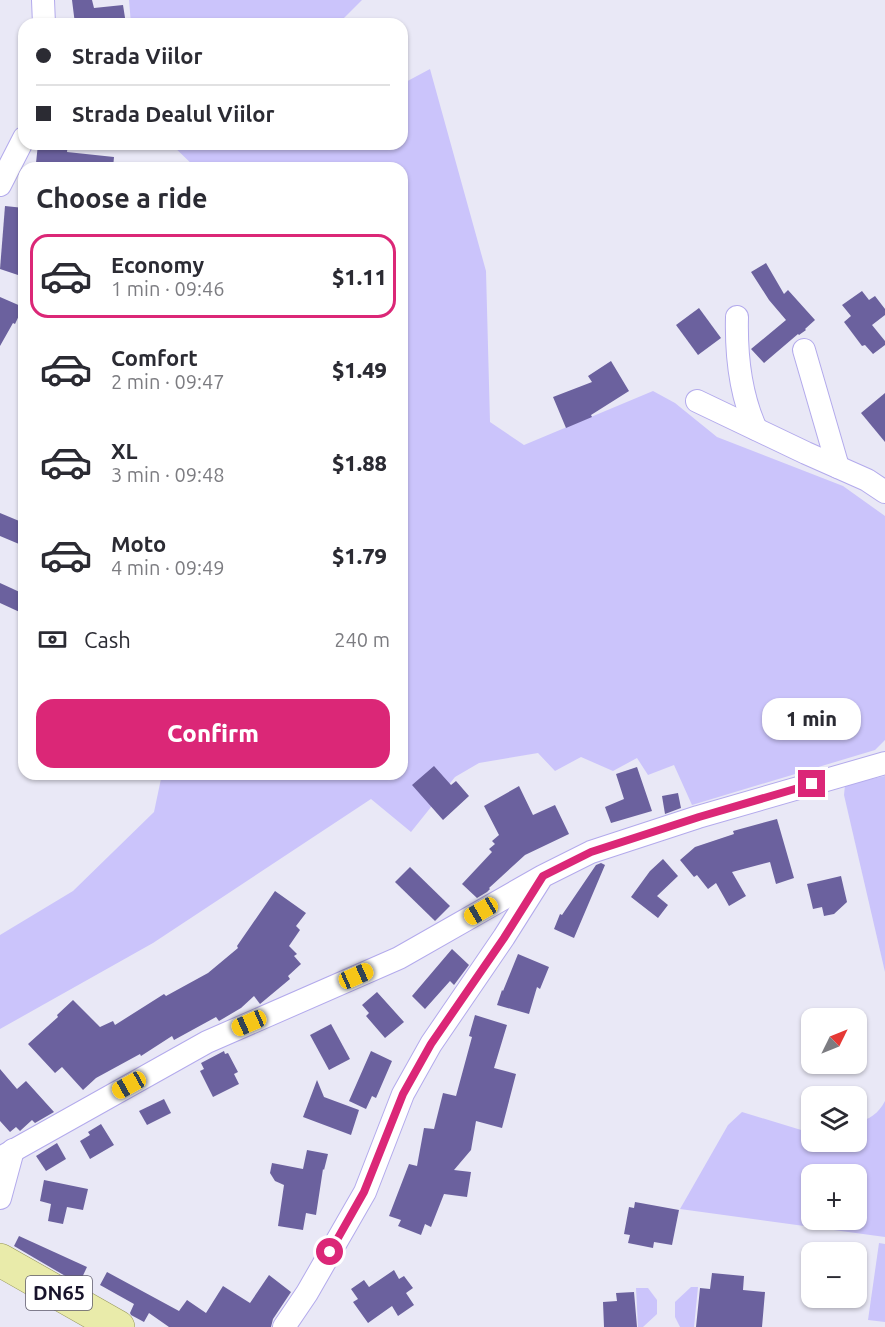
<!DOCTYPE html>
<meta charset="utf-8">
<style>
:root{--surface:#fff;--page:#f2f2f3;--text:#2b2b33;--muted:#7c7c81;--line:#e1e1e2;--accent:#db2777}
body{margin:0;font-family:Ubuntu,sans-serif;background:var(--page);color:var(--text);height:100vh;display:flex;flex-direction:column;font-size:22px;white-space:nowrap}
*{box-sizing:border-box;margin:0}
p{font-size:20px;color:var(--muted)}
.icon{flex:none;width:33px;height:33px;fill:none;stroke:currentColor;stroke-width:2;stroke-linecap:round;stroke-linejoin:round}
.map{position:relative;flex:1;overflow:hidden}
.side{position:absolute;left:18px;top:162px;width:390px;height:618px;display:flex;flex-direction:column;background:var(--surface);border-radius:18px;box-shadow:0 2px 4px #0004}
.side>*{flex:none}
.hud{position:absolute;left:18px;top:18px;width:390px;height:132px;border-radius:18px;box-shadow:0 2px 4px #0004;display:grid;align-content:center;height:132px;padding:0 18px;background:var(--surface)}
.needle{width:39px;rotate:47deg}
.tools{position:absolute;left:801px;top:1008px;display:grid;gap:12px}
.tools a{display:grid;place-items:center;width:66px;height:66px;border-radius:12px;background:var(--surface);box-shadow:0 2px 4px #0004;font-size:30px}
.end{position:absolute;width:27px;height:27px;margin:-14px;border:8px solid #db2777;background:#fff;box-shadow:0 0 0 3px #fff}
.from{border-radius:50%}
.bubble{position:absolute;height:42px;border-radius:18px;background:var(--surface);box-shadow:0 2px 4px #0004;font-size:20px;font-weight:800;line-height:42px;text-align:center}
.car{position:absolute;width:18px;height:36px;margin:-18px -9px;border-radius:8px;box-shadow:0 0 4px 2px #0007;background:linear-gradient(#f5c518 24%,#345 0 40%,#f5c518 0 76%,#345 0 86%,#f5c518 0)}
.hud b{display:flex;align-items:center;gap:21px;height:57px;font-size:22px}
.hud b+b{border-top:2px solid var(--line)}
.hud i{width:15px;height:15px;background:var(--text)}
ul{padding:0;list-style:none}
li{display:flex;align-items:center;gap:18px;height:84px;margin:0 12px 9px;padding:0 6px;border:3px solid transparent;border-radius:18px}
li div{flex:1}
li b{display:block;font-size:22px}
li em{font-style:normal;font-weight:800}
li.on{border-color:var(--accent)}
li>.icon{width:54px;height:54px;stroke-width:1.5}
h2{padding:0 18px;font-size:27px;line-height:72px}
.pay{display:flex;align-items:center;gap:15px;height:66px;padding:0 18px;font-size:22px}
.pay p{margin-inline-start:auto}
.action{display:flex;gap:12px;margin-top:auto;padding:12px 18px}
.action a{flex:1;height:69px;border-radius:18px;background:var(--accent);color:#fff;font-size:24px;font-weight:800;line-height:69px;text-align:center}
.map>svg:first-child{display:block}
.green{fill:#cbc4fb;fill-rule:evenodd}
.building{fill:#6b619e}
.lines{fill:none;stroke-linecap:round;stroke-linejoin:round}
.street-casing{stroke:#b3aaec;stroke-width:24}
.primary-casing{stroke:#969659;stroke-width:34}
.street{stroke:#fff;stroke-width:22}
.primary{stroke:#e9ebaa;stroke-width:33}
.route{stroke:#db2777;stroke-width:8}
.labels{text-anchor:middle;stroke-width:4.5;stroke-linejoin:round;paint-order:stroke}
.shield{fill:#fff;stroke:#5d5a6b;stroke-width:1.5}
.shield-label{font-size:20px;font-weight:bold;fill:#18132b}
</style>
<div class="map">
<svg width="885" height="1327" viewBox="0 0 885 1327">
<rect width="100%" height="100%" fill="#e9e8f6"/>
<g class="green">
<path d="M 129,0 L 362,0 L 338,24 L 131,24 Z"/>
<path d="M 430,69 L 486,271 L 490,422 L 524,445 L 653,391 L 675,403 L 717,437 L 843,486 L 885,516 L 885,740 L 875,750 L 692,805 L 674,765 L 648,775 L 637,758 L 613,771 L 581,757 L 555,771 L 538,753 L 479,763 L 455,777 L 411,832 L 371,799 L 153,943 L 0,1029 L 0,935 L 73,891 L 154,812 L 162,774 L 402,774 L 402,168 L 196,168 L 171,144 L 402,144 L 402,84 Z"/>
<path d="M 885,776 L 885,972 L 844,795 L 845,785 Z"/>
<path d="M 885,1101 L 885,1237 L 680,1209 L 728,1125 L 742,1112 L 811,1133 L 812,1142 L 856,1142 L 857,1122 C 869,1120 879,1113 885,1101 ZM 856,1174 L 856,1220 L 812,1220 L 812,1174 Z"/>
<path d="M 879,1243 L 885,1244 L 885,1322 L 868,1320 Z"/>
<path d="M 691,1287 L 698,1287 L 694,1327 L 680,1327 L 675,1317 L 675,1302 Z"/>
<path d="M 636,1288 L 648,1288 L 657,1300 L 657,1314 L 643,1327 L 638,1327 Z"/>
</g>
<g class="building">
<path d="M 72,0 L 92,0 L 94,8 L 123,5 L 126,24 L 75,24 Z"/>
<path d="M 38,144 L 68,144 L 67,152 L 114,157 L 113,168 L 70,168 L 36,163 Z"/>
<path d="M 5,206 L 24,208 L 24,277 L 0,269 Z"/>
<path d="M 766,263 L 784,294 L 788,290 L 815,320 L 805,329 L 806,330 L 799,335 L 798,334 L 764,363 L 751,349 L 786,320 L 769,300 L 751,272 Z"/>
<path d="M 862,291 L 869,300 L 875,296 L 885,309 L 885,315 L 872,325 L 885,341 L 885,345 L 873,354 L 865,345 L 862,346 L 844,322 L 851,316 L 842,305 Z"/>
<path d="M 0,297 L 23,307 L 15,324 L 13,323 L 0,346 Z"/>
<path d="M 699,308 L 721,338 L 698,355 L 676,325 Z"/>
<path d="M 611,361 L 629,391 L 591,415 L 592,417 L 566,428 L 553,397 L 592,382 L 588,376 Z"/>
<path d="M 885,393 L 885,442 L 861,413 Z"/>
<path d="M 0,513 L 24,523 L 24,531 L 19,544 L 0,536 Z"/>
<path d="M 0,583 L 24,594 L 24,614 L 0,603 Z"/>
<path d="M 434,766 L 451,785 L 456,781 L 469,796 L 443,820 L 412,785 Z"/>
<path d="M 637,767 L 652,811 L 611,823 L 605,807 L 624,799 L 616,774 Z"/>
<path d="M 519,786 L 533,815 L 555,805 L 569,834 L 525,855 L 489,888 L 490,889 L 487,892 L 477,898 L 462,884 L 492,852 L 489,849 L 495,844 L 492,841 L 499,835 L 484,806 Z"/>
<path d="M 678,793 L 681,808 L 665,814 L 662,796 Z"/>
<path d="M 777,819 L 794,878 L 776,884 L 770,862 L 732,872 L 746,896 L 729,906 L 716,883 L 708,889 L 697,875 L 694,877 L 680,860 L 695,847 L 734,834 L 733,831 Z"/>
<path d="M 663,859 L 678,876 L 657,896 L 668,905 L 658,918 L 631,897 L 650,871 Z"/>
<path d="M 601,863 L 605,865 L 574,938 L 554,929 L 560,914 L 562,915 L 596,865 Z"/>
<path d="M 410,867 L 450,906 L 435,921 L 395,882 Z"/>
<path d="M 841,876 L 847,902 L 834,914 L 824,916 L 822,907 L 813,909 L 807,884 Z"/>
<path d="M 275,891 L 306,913 L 296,926 L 300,930 L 289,946 L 297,954 L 294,956 L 301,964 L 288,976 L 290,979 L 260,1004 L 254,996 L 241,1008 L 219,1021 L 216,1017 L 174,1040 L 172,1036 L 141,1056 L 140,1054 L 96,1078 L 83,1090 L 62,1067 L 55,1073 L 28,1044 L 58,1017 L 57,1015 L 73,1000 L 100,1027 L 113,1021 L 115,1025 L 164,994 L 166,996 L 208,973 L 238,948 L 237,946 Z"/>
<path d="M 452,949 L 469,965 L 454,985 L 450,981 L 425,1009 L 412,996 Z"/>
<path d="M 518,954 L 549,967 L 540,989 L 537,987 L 529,1014 L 497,1005 L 502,990 L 503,991 Z"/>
<path d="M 377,992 L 404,1022 L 385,1038 L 366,1016 L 369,1013 L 362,1005 Z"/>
<path d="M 475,1015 L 507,1025 L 494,1068 L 516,1074 L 502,1128 L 476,1121 L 471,1150 L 454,1170 L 471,1172 L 467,1197 L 444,1194 L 431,1227 L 425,1224 L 421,1235 L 398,1226 L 401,1220 L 389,1216 L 409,1164 L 417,1166 L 424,1128 L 434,1129 L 443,1093 L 456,1096 L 472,1037 L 469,1036 Z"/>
<path d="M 331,1024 L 350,1059 L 329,1070 L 310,1035 Z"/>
<path d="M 224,1051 L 225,1054 L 228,1053 L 238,1072 L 234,1074 L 239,1084 L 213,1097 L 200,1071 L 204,1069 L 201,1063 Z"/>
<path d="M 371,1051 L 392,1061 L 376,1098 L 372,1096 L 366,1109 L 349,1101 Z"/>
<path d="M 0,1069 L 17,1089 L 26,1081 L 54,1112 L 35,1123 L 32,1120 L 20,1131 L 16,1127 L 10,1132 L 0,1121 Z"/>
<path d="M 317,1080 L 324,1097 L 359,1110 L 351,1135 L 303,1117 Z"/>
<path d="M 164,1099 L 171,1113 L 147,1125 L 139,1111 Z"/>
<path d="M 101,1124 L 114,1145 L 90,1159 L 80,1141 L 90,1135 L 88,1132 Z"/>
<path d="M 57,1143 L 66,1159 L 46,1171 L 36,1156 Z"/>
<path d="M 307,1150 L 328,1154 L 324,1170 L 323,1169 L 316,1215 L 306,1213 L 303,1230 L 278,1226 L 284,1185 L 275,1181 L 270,1173 L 272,1163 L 303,1169 Z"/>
<path d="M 44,1180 L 88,1189 L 83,1210 L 67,1207 L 63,1224 L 48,1221 L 51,1204 L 40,1201 Z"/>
<path d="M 635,1202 L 679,1210 L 672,1245 L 654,1242 L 653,1248 L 628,1243 L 630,1235 L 624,1234 L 629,1207 L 634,1208 Z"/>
<path d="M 19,1236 L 87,1267 L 79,1284 L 14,1246 Z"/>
<path d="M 394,1270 L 399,1279 L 404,1276 L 413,1288 L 406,1293 L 414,1305 L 398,1316 L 392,1306 L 368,1323 L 353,1302 L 358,1299 L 351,1289 L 364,1280 L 369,1287 Z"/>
<path d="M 107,1272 L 179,1311 L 187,1300 L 206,1313 L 223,1286 L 250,1303 L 269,1275 L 291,1292 L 273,1319 L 271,1327 L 169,1327 L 149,1313 L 144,1322 L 131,1315 L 130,1313 L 134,1304 L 100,1285 Z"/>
<path d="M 712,1273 L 744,1276 L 743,1290 L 765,1292 L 762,1327 L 696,1327 L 700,1288 L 710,1289 Z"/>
<path d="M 634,1292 L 637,1327 L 604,1327 L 603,1302 L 617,1301 L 616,1293 Z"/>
</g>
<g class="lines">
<defs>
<g id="street">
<path d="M 43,0 L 44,24"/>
<path d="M 0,185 L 24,138"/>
<path d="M 737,317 C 736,356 740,394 756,429"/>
<path d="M 804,350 L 838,467"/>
<path d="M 697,401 L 806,453 L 867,480 L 885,492"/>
<path d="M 0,1158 L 207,1042 L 399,958 L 543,876 L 591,852 L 698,817 L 885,763"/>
<path d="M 0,1198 L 13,1150"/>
<path d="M 284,1327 L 307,1293 L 365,1192 L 403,1094 L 431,1044 L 504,937 L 540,880"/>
</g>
<path id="primary" d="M 0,1260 L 118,1327"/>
</defs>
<use href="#street" class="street-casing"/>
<use href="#primary" class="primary-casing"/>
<use href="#street" class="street"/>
<use href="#primary" class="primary"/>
</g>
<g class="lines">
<path class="route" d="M 330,1252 L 364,1192 L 403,1094 L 431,1044 L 504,938 L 543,876 L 591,852 L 699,817 L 812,784"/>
</g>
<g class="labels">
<rect class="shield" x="26" y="1276" width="66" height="34" rx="4.5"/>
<g class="shield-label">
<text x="59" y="1300">DN65</text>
</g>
</g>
</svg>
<div class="tools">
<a><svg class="needle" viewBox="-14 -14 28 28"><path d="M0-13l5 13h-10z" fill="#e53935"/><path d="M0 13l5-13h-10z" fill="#7c7c81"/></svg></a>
<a><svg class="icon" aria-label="layers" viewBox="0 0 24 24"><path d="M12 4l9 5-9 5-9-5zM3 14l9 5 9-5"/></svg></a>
<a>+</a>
<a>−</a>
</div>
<i class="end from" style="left:330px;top:1252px"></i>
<i class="end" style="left:812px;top:784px"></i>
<div class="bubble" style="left:762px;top:698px;width:99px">1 min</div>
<i class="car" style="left:481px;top:911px;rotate:240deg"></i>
<i class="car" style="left:356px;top:976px;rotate:66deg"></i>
<i class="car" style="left:249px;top:1023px;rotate:246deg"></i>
<i class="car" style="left:129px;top:1085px;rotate:241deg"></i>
<div class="hud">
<b><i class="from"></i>Strada Viilor</b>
<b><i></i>Strada Dealul Viilor</b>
</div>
<section class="side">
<h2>Choose a ride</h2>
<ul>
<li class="on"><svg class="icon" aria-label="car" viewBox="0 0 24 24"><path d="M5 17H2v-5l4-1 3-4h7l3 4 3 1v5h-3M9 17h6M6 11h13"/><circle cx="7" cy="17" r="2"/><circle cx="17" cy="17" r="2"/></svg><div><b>Economy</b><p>1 min · 09:46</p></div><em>$1.11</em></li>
<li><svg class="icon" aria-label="car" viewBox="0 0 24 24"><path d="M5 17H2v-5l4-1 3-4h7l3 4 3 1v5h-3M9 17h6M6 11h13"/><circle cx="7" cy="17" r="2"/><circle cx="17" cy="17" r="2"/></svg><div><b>Comfort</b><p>2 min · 09:47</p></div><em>$1.49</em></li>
<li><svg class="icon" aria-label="car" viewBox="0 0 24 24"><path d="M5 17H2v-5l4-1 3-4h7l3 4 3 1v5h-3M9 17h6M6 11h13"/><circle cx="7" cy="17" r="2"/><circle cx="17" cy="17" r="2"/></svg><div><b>XL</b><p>3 min · 09:48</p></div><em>$1.88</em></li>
<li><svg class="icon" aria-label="car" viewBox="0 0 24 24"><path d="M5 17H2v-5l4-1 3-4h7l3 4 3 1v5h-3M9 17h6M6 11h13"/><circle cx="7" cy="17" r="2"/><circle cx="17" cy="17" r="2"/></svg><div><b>Moto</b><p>4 min · 09:49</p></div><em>$1.79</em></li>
</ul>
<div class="pay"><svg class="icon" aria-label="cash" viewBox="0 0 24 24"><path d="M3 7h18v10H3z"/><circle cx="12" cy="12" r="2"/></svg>Cash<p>240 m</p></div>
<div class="action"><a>Confirm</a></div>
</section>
</div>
